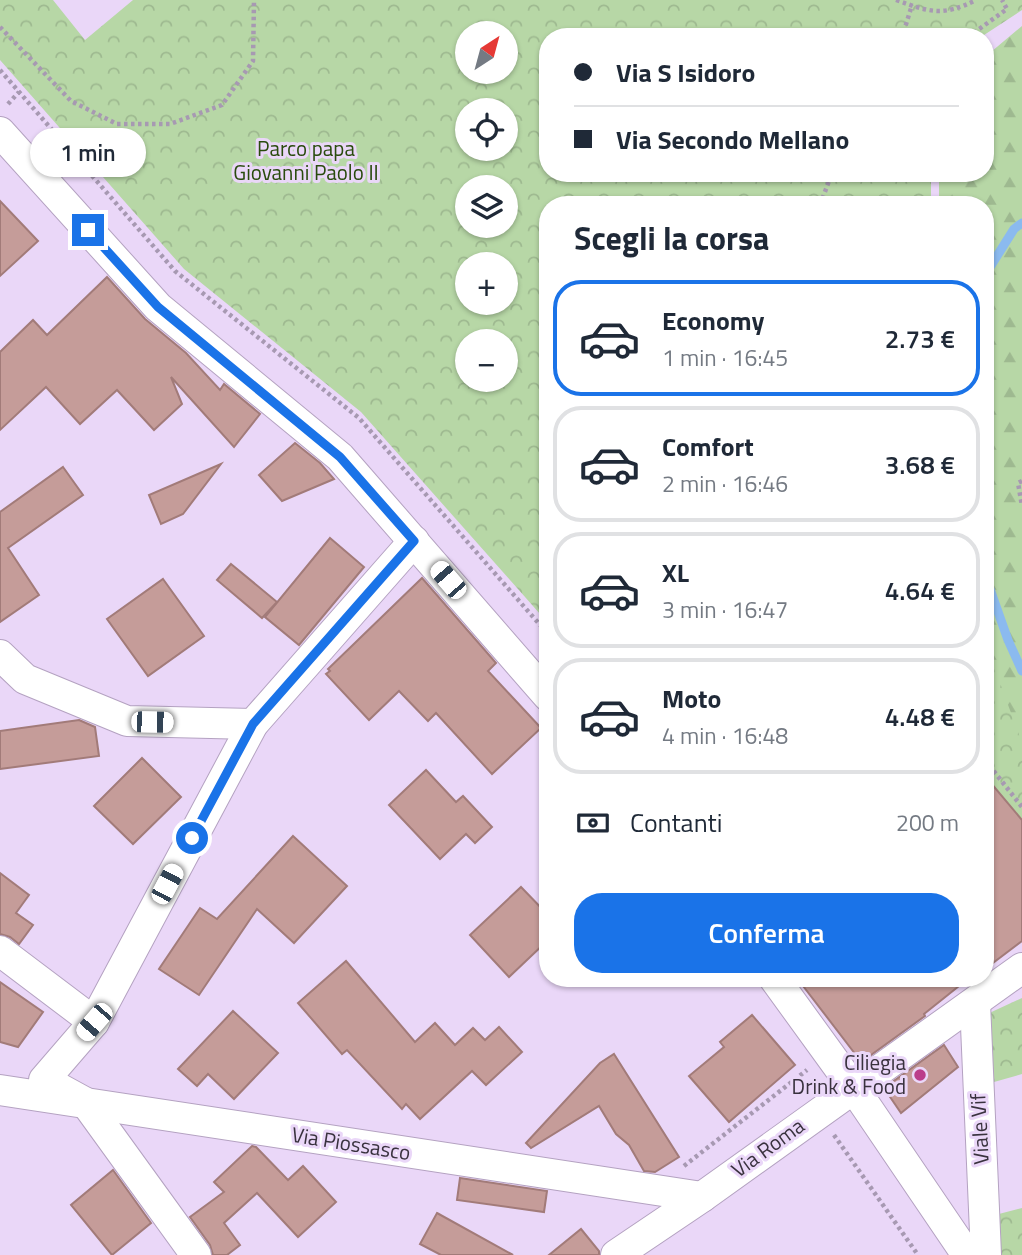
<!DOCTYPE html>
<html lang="it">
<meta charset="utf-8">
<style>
:root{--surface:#fff;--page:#f2f2f3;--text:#1f2937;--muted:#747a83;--line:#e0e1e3;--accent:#1a73e8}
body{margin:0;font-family:"Titillium Web",sans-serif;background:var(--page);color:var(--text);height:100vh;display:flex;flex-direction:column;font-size:26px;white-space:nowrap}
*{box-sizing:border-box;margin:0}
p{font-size:23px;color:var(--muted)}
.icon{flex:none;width:38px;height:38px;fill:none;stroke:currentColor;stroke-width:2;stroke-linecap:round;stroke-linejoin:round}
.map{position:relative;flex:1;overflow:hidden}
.drawer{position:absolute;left:539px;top:196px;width:455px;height:791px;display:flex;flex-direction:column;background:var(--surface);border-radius:28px;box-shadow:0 2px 5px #0004}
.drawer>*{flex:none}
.top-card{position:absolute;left:539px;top:28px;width:455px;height:154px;border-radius:28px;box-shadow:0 2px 5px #0004;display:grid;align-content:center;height:154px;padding:0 35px;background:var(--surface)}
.needle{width:46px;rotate:36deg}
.controls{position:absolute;left:455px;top:21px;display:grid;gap:14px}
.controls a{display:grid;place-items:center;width:63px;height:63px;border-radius:50%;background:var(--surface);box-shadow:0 2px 5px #0004;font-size:35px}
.end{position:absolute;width:32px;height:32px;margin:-16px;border:9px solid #1a73e8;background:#fff;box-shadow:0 0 0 4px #fff}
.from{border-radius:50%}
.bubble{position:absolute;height:49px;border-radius:24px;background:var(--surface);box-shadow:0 2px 5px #0004;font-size:23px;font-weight:600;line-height:49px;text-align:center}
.car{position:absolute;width:21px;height:42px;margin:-21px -10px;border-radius:9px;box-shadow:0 0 5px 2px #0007;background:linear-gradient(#fff 24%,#345 0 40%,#fff 0 76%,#345 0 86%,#fff 0)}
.top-card b{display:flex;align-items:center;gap:24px;height:66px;font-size:26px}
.top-card b+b{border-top:2px solid var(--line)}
.top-card i{width:18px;height:18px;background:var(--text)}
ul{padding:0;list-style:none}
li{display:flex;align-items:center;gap:21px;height:116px;margin:0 14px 10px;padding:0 21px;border:4px solid var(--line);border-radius:28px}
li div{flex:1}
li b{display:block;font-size:26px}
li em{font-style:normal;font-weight:600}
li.current{border-color:var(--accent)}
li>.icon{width:63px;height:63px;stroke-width:1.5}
h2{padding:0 35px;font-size:32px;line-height:84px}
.pay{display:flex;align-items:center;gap:18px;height:77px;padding:0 35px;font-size:26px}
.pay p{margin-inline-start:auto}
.action{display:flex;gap:14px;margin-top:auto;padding:14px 35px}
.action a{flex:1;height:80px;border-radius:28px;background:var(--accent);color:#fff;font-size:28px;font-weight:600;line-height:80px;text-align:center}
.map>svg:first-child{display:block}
.forest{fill:url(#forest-firs)}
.park{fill:url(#park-crowns);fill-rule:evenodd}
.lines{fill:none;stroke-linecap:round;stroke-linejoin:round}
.stream{stroke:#8bbaef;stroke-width:9}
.building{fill:#c59c99;stroke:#a27b79;stroke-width:2}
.minor-casing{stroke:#b4a2c1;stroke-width:32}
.path{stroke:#a799b2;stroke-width:4.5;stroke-dasharray:3.5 3.5;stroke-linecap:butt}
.minor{stroke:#fff;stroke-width:30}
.route{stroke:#1a73e8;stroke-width:9}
.poi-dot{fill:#bb3d8b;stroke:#ead7f8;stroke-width:2.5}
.labels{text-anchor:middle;stroke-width:6;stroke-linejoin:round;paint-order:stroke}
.park-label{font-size:21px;fill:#294b0d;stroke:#ead7f8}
.poi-label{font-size:21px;fill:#39323e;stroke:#ead7f8;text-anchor:end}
.street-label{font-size:21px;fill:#39323e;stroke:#ead7f8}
</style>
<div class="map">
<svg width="1022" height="1255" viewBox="0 0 1022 1255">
<defs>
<pattern id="forest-firs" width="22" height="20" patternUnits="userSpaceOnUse" patternTransform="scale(1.75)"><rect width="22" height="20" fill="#b7d7a6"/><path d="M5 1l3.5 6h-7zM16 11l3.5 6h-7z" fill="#9eb990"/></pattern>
<pattern id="park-crowns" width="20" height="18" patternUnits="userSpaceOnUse" patternTransform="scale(1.75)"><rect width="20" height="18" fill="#b7d7a6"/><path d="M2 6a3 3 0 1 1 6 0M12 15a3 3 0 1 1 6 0" fill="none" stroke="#9eb990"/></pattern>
</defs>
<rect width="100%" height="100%" fill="#ead7f8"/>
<path class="forest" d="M 1022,26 L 1022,756 L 985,740 L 985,205 L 939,205 L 939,173 L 985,173 L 985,57 Z"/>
<g class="park">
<path d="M 0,0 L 53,0 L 85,40 L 133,0 L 1022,0 L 1022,10 L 981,37 L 548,37 L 548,173 L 931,173 L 931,205 L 548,205 L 548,623 L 361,412 L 184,269 L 0,60 ZM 467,33 L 506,33 L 506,72 L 467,72 ZM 467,110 L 506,110 L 506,149 L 467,149 ZM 467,187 L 506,187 L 506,226 L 467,226 ZM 467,264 L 506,264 L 506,303 L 467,303 ZM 467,341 L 506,341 L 506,380 L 467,380 Z"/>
<path d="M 985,642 L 1022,743 L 1022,846 L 985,842 Z"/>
<path d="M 1022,998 L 1022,1074 L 987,1084 L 985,1015 Z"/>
<path d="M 1022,1208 L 1022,1255 L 997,1255 L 995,1215 Z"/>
</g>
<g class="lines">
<g class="stream">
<path d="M 985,275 L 1014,229 L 1022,223"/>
<path d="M 985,575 L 1008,640 L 1022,671"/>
</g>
</g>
<g class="building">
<path d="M 0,201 L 38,241 L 0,276 Z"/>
<path d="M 107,277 L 145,319 L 186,353 L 220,390 L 224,384 L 260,414 L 234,447 L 171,377 L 182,404 L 154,430 L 117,390 L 80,424 L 46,387 L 0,430 L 0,352 L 33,320 L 47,335 Z"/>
<path d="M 295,443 L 320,463 L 334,479 L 282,501 L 259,475 Z"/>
<path d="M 221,464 L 183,514 L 161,524 L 149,495 Z"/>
<path d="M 63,467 L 83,495 L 8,548 L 39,595 L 0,622 L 0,512 Z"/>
<path d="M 330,538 L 364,567 L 299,645 L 265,617 Z"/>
<path d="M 231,564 L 277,602 L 262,618 L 217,580 Z"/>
<path d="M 422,578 L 496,663 L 488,671 L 541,728 L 492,774 L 436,713 L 428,721 L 399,691 L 369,720 L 326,674 L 330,671 L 328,669 Z"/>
<path d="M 163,579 L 204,636 L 148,676 L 107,619 Z"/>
<path d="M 79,720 L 95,727 L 99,756 L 0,769 L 0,731 Z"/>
<path d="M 142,758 L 181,797 L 133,844 L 94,806 Z"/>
<path d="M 426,770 L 456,802 L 463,796 L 492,827 L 475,843 L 466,834 L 440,859 L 389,805 Z"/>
<path d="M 985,776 L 1022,820 L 1022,941 L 985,969 Z"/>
<path d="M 293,836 L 347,886 L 294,943 L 257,909 L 199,995 L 159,969 L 200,908 L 217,919 Z"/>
<path d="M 0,873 L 29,895 L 16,913 L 33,925 L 19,944 L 10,937 L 0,934 Z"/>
<path d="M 521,887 L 548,915 L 548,940 L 509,977 L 470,935 Z"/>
<path d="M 346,961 L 415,1042 L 435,1023 L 455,1045 L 473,1028 L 485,1040 L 499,1027 L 522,1052 L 486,1085 L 472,1071 L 420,1119 L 406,1104 L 402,1109 L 347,1050 L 342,1054 L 298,1003 Z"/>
<path d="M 797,978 L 969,978 L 924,1014 L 925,1016 L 864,1060 L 862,1057 L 859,1059 Z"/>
<path d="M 0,982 L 43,1012 L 18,1047 L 0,1042 Z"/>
<path d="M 233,1011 L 278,1053 L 234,1099 L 208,1074 L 197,1086 L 178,1069 Z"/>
<path d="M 752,1015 L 795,1065 L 729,1122 L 689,1076 L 724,1047 L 720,1042 Z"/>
<path d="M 944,1045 L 958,1067 L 901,1113 L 884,1088 Z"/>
<path d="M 614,1054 L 679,1157 L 655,1172 L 644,1171 L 629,1145 L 616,1134 L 599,1106 L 531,1148 L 526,1143 L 600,1063 Z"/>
<path d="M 252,1146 L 256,1147 L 288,1180 L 303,1166 L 336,1202 L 298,1237 L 257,1193 L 224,1223 L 240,1245 L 227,1255 L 213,1255 L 210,1245 L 190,1217 L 224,1192 L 214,1182 Z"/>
<path d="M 113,1170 L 151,1223 L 112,1255 L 71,1205 Z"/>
<path d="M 460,1178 L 547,1191 L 544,1212 L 457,1200 Z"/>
<path d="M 437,1213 L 513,1255 L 441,1255 L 420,1244 Z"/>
<path d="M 581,1229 L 599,1251 L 599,1255 L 549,1255 Z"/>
</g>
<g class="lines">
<defs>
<g id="minor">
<path d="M 0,132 L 158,307 L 340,457 L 548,696"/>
<path d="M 0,655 L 25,679 L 127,721 L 253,724"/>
<path d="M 0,951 L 94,1022"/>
<path d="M 774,978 L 853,1087 L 967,1255"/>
<path d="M 975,1003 L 986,1255"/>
<path d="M 0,1090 L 702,1197"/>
<path d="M 196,1255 L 86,1103 L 44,1080 L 94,1022 L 253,724 L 414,541"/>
<path d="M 616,1255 L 702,1197 L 1022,968"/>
</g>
</defs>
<use href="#minor" class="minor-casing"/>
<g class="path">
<path d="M 896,0 C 930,12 942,17 976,0"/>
<path d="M 0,27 L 71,101 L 117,124 L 170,124 L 222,105 L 253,61 L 254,0"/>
<path d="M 899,37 L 903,34 L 912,5"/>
<path d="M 968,37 L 1007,9 L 1002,0"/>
<path d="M 0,70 L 175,271 L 359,418 L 548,634"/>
<path d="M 8,104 L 19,92"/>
<path d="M 820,205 L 832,173"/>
<path d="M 1022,481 L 1018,483 L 1022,506"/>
<path d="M 985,760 L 1022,807"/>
<path d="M 834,1135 L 918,1255"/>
<path d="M 684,1166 L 807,1070"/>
</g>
<use href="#minor" class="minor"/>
</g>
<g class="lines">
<path class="route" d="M 88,230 L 158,307 L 340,457 L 414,541 L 253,724 L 192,838"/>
</g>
<circle class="poi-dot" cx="920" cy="1075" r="7"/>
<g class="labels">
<g class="park-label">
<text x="306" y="156">Parco papa<tspan x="306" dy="24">Giovanni Paolo II</tspan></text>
</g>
<g class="poi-label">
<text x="906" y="1070">Ciliegia<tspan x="906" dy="24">Drink &amp; Food</tspan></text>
</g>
<g class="street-label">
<text transform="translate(980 1129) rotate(-93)" y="7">Viale Vif</text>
<text transform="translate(351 1144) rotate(9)" y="7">Via Piossasco</text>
<text transform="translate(768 1148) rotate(-36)" y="7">Via Roma</text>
</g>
</g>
</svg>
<div class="controls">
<a><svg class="needle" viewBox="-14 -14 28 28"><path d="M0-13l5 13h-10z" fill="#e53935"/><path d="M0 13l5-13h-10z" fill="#747a83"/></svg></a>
<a><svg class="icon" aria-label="locate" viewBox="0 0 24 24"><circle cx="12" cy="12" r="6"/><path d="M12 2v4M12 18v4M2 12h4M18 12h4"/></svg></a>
<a><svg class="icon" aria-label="layers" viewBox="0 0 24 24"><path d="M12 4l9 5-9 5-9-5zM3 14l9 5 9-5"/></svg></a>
<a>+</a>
<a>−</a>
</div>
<i class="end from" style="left:192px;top:838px"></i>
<i class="end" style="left:88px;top:230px"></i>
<div class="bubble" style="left:30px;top:128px;width:116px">1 min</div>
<i class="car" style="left:448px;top:580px;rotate:319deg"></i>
<i class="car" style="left:152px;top:722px;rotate:91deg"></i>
<i class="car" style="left:167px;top:884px;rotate:28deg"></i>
<i class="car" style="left:94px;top:1022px;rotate:221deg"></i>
<div class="top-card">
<b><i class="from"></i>Via S Isidoro</b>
<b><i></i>Via Secondo Mellano</b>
</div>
<section class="drawer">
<h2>Scegli la corsa</h2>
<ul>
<li class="current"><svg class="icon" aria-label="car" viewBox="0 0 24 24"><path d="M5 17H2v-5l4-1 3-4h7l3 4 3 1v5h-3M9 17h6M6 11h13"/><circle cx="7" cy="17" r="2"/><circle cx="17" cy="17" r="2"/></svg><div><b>Economy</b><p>1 min · 16:45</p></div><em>2.73 €</em></li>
<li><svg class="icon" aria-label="car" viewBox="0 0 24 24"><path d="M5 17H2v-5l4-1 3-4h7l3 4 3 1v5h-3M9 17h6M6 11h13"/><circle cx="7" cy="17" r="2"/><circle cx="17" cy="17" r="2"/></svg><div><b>Comfort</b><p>2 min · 16:46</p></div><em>3.68 €</em></li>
<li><svg class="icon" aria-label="car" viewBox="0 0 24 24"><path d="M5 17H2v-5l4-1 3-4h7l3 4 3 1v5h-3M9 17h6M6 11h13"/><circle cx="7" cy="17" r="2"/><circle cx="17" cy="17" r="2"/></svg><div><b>XL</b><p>3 min · 16:47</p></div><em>4.64 €</em></li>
<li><svg class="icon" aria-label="car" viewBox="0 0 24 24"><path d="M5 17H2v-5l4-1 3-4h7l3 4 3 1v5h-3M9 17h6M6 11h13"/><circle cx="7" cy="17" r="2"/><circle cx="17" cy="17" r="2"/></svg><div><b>Moto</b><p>4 min · 16:48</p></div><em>4.48 €</em></li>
</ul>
<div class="pay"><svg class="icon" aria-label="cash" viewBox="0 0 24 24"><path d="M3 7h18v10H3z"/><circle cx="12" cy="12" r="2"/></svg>Contanti<p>200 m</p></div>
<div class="action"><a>Conferma</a></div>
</section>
</div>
